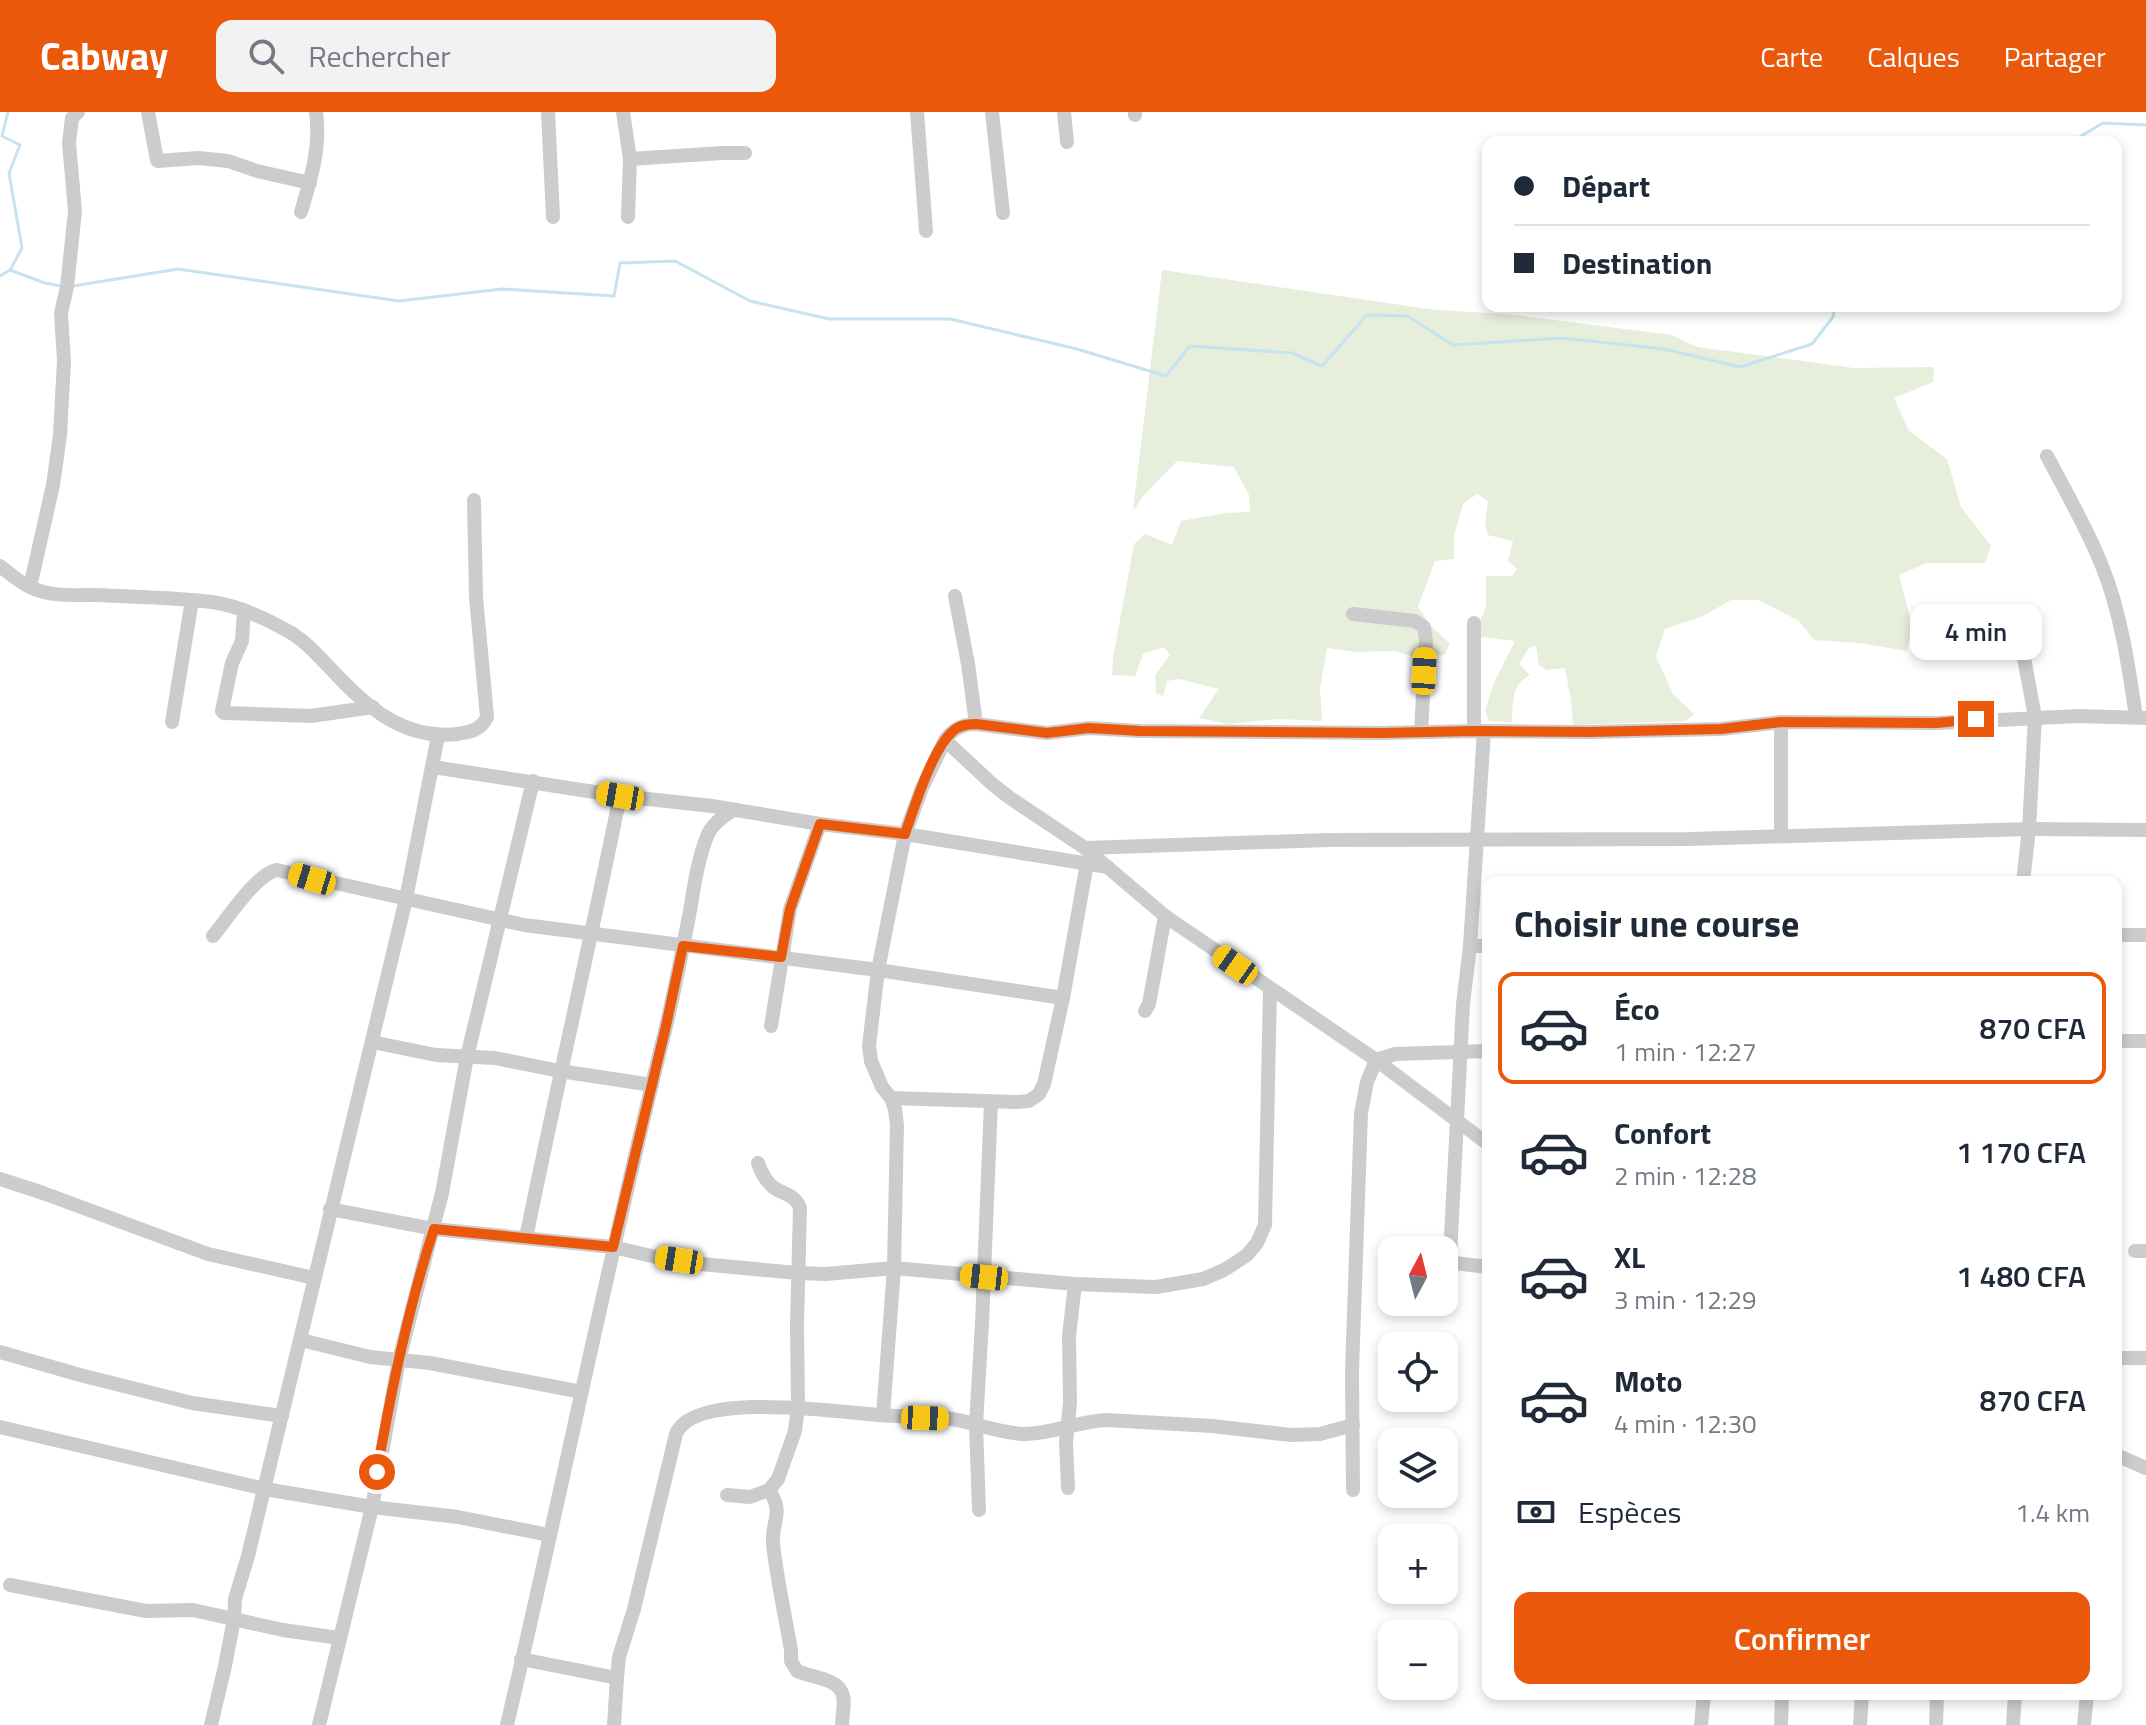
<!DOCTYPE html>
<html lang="fr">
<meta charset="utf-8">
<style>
:root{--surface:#fff;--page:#f2f2f3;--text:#1f2937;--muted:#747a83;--line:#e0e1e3;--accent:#ea580c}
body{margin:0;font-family:"Titillium Web",sans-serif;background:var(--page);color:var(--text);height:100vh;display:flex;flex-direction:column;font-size:30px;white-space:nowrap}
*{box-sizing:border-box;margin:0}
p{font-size:26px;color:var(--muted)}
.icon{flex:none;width:44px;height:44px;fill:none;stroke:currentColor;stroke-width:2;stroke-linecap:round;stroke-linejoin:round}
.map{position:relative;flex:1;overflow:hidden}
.drawer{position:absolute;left:1482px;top:764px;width:640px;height:824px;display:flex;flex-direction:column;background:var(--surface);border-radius:16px;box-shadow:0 4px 12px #0003}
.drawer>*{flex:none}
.top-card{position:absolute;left:1482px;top:24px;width:640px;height:176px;border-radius:16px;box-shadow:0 4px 12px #0003;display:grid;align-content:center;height:176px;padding:0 32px;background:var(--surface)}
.needle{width:52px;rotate:7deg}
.tools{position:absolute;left:1378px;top:1124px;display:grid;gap:16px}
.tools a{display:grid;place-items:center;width:80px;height:80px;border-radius:16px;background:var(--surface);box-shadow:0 4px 12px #0003;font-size:40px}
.end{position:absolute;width:36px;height:36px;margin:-18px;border:10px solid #ea580c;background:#fff;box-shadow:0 0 0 4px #fff}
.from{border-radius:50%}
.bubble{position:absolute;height:56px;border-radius:16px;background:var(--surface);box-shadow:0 4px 12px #0003;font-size:26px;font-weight:600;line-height:56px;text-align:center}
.car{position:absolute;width:24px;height:48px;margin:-24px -12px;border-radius:10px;box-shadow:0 0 6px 2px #0007;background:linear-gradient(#f5c518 24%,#345 0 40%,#f5c518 0 76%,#345 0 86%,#f5c518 0)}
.top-card b{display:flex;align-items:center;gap:28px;height:76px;font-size:30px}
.top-card b+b{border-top:2px solid var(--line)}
.top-card i{width:20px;height:20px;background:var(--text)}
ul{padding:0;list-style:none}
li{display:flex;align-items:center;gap:24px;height:112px;margin:0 16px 12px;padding:0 16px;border:4px solid transparent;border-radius:16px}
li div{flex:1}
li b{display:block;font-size:30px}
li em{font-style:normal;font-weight:600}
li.current{border-color:var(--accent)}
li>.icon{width:72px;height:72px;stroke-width:1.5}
h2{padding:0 32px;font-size:36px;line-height:96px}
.pay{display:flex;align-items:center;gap:20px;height:88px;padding:0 32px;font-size:30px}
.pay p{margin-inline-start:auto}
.primary-button{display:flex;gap:16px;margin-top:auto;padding:16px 32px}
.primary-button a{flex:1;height:92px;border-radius:16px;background:var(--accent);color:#fff;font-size:32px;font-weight:600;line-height:92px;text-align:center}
header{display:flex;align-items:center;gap:48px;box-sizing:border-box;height:112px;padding:0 40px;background:var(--accent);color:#fff}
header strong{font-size:38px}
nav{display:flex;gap:44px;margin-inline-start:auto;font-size:28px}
.search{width:560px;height:72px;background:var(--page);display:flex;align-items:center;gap:20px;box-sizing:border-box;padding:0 28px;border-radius:16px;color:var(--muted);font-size:30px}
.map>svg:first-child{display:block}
.green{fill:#e7eedc}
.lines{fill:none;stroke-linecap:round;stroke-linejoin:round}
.stream{stroke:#c6e3ef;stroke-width:3}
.minor{stroke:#ccc;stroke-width:14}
.route{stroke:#ea580c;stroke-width:10}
</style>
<header>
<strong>Cabway</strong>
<div class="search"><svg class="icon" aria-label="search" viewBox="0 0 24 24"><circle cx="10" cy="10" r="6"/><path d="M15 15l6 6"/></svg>Rechercher</div>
<nav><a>Carte</a><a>Calques</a><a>Partager</a></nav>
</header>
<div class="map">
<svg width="2146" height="1613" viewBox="0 0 2146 1613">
<rect width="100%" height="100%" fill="#fff"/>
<path class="green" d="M 1162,158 L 1435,198 L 1507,202 L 1672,223 L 1697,235 L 1854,256 L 1934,255 L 1933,270 L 1894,286 L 1909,319 L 1947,347 L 1961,395 L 1991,434 L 1985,451 L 1927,451 L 1899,463 L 1912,513 L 1907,539 L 1860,531 L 1814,528 L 1799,509 L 1758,488 L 1731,488 L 1703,504 L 1665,517 L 1656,544 L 1673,582 L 1694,602 L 1686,609 L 1573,613 L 1571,589 L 1565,556 L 1547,558 L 1539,553 L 1536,534 L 1529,536 L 1519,552 L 1530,563 C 1511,572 1513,592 1512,610 L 1489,609 L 1485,599 L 1494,571 L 1515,529 L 1481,525 L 1480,509 L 1486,495 L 1486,464 L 1512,464 L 1517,457 L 1508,449 L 1513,429 L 1488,423 L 1485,413 L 1488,389 L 1477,382 L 1463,392 L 1454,423 L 1454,447 L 1435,449 L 1418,495 L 1431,514 L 1450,532 L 1444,543 L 1414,545 L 1395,539 L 1356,540 L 1327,536 L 1320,577 L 1322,609 L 1279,607 L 1227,612 L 1199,606 L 1219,577 L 1179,567 L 1167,569 L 1163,584 L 1156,581 L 1155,563 L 1170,543 L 1164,535 L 1143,542 L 1135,564 L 1112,563 L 1113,546 L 1134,432 L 1145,422 L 1172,433 L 1181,409 L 1226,401 L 1250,400 L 1249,383 L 1234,355 L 1177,349 L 1144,383 L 1133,399 Z"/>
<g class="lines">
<g class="stream">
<path d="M 2071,30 L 2103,11 L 2146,13"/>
<path d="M 10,158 L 45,171 L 61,174"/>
<path d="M 0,164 L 10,158 L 22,136 L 9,61 L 20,33 L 2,24 L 8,0"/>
<path d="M 73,174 L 178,157 L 399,189 L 502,177 L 614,184 L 620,151 L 675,149 L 750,189 L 829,207 L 950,207 L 1077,237 L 1166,264 L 1190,234 L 1292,241 L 1322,254 L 1367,203 L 1408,204 L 1453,233 L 1562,226 L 1664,237 L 1740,255 L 1812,232 L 1833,205 L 1835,194"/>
</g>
<g class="minor">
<path d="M 148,0 L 157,48 L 158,49 L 198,46 L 228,49 L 257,59 L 310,71"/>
<path d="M 548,0 L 553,105"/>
<path d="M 623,0 L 630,47 L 628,105"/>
<path d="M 917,0 L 926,119"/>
<path d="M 992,0 L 1003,101"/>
<path d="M 1064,0 L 1067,30"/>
<path d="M 1135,0 L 1135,3"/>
<path d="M 630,47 L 722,41 L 745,41"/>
<path d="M 301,100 C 311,67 321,34 316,0"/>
<path d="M 2047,344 C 2066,380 2087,416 2102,454 C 2121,500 2129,557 2136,605"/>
<path d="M 0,454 C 9,461 19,470 30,475 C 50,485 75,483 96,483 C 135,485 174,485 212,490 C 239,494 263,505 286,518 C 304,527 318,544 332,558 C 366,595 404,628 457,622 C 470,620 481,618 487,605 L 476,485 L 474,388"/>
<path d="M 30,475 L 53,373 L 60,323 L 64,249 L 61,201 L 67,175 L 75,99 L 69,31 L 72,6 L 78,0"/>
<path d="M 955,484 L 968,552 L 976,612"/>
<path d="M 244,498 L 242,529 L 232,551 L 222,599 L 224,601 L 311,604 L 373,595"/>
<path d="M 1353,502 L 1415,509 L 1424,515 L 1426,528 L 1421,620"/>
<path d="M 1474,511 L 1474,619"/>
<path d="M 2019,519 L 2035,605 L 2029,717 L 2023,770"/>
<path d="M 172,610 L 192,488"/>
<path d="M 1781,610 L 1781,723"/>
<path d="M 1484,619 L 1470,834 L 1463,892 L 1450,1144 L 1454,1151 L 1488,1155"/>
<path d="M 433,655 L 620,684 L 712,694 L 820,712 L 905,722 L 1108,755"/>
<path d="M 1085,736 L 1328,728 L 1690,727 L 2029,717 L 2146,718"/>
<path d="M 2116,823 L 2146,823"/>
<path d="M 213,824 C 228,806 256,762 277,758 L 524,813 L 878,858 L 1063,886"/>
<path d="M 1470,834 L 1488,834"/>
<path d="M 1145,899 L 1149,892 L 1165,804"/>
<path d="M 771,914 L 790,797 L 820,712"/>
<path d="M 2116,929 L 2146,929"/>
<path d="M 372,930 L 436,943 L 495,946 L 560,959 L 652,973"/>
<path d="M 891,986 L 1016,990 L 1029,989 L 1039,982 L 1044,972 L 1063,886 L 1087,751"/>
<path d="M 1488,1032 L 1376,948 L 1165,804 L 1085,736 L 1010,686 L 991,671 L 945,628 C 953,617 962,612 976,612 L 1047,621 L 1089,616 L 1140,619 L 1382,621 L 1474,619 L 1589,620 L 1721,617 L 1781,610 L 1937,611 L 2078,604 L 2146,606"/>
<path d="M 0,1067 L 43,1081 L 208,1142 L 314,1166"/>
<path d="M 330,1097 L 434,1117 L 613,1135 L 656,1145 L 701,1152 L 798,1161 L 826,1162 L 894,1156 L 1075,1172 L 1156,1175 L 1203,1167 L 1224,1158 L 1247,1143 L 1257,1131 L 1265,1113 L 1270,877"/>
<path d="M 526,1126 C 556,978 590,832 620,684"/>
<path d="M 2135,1139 L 2146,1139"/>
<path d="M 301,1228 L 370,1245 L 430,1251 L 582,1280"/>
<path d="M 0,1240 L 80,1263 L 192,1291 L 282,1304"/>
<path d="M 2116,1246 L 2146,1246"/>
<path d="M 883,1303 L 894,1156 L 897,1013 L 895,997 L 891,986 L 882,975 L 871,949 L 869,934 L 878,858 L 905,722 L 922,676 L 945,628"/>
<path d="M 0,1315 L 265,1377 L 372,1395 L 458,1405 L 549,1423"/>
<path d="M 2116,1343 L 2146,1356"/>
<path d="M 1068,1376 L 1066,1330 L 1070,1291 L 1069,1224 L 1075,1172"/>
<path d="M 769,1378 C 785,1403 771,1408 773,1432 C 777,1468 785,1503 791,1538 L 791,1549 L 797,1559 C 809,1565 837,1566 842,1581 C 846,1589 842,1604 842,1613"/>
<path d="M 1353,1378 L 1352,1259 L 1361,1001 L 1367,970 L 1376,948 L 1395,942 L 1488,939"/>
<path d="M 727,1383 L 750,1385 L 769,1378 L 778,1367 L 795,1319 L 798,1295 L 797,1213 L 800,1096 C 795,1082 784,1083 773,1075 C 766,1069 761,1060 758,1051"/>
<path d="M 979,1398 L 976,1313 L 982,1211 L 991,990"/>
<path d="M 10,1473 L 146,1499 L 193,1498 L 283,1518 L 339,1526"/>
<path d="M 521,1547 L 617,1566 L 619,1545 L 634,1497 L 676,1322 C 694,1278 839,1300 879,1303 C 903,1305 928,1303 952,1307 C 976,1311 999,1321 1023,1322 C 1053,1322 1078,1309 1107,1308 L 1212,1314 L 1291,1323 L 1320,1322 L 1353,1313"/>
<path d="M 211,1613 L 225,1554 L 234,1507 L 235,1487 L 248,1444 L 406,787 L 438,624"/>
<path d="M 319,1613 L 372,1395 L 399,1248 L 442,1081 L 467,945 L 533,669"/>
<path d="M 507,1613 C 561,1383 607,1152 664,923 C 674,882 682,840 690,799 C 694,774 698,746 708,722 C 713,711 723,705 733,698"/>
<path d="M 614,1613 L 617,1566"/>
<path d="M 1701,1613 L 1704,1582"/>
<path d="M 1781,1613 L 1782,1582"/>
<path d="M 1860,1613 L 1862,1582"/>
<path d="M 1936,1613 L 1937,1582"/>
<path d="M 2013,1613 L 2015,1582"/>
<path d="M 2084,1613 L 2087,1582"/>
</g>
</g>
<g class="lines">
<path class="route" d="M 377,1360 C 391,1278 408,1196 434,1117 L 613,1135 L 666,914 L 683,834 L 781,845 L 790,797 L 820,712 L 905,722 C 914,696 932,638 952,620 C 959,613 967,612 976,612 L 1047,621 L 1089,616 L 1140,619 L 1382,621 L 1474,619 L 1589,620 L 1721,617 L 1781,610 L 1937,611 L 1976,607"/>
</g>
</svg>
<div class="tools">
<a><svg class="needle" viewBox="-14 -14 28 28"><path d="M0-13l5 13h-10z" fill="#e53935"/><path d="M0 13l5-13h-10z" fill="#747a83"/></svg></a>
<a><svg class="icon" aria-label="locate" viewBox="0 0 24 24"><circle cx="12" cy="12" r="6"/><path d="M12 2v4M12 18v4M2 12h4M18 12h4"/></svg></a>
<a><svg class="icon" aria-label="layers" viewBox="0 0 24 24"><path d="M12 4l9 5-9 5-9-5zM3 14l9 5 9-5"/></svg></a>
<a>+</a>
<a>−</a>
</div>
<i class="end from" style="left:377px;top:1360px"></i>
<i class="end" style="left:1976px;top:607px"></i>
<div class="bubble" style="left:1910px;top:492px;width:132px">4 min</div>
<i class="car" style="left:1424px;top:559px;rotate:3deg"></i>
<i class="car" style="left:620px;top:684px;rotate:280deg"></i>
<i class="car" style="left:312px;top:767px;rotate:287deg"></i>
<i class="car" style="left:1235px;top:853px;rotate:305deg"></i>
<i class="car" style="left:679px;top:1148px;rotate:279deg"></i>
<i class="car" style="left:984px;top:1165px;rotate:276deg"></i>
<i class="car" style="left:925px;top:1306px;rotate:92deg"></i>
<div class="top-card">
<b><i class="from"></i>Départ</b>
<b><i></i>Destination</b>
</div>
<section class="drawer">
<h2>Choisir une course</h2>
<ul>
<li class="current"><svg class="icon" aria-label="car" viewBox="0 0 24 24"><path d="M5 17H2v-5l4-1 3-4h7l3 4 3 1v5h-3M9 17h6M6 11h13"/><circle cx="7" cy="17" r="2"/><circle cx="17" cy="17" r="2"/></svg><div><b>Éco</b><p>1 min · 12:27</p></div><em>870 CFA</em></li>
<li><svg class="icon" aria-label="car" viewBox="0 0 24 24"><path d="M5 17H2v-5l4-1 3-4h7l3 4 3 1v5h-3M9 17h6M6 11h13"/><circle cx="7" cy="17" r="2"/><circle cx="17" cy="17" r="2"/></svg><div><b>Confort</b><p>2 min · 12:28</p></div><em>1 170 CFA</em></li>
<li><svg class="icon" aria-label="car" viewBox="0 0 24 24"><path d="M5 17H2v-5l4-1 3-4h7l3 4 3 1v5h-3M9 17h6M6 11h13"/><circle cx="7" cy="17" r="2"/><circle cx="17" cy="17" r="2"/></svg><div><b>XL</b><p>3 min · 12:29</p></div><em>1 480 CFA</em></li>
<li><svg class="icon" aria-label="car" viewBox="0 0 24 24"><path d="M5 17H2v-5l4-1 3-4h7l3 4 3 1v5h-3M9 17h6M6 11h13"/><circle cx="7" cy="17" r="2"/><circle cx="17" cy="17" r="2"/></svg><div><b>Moto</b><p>4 min · 12:30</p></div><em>870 CFA</em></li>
</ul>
<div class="pay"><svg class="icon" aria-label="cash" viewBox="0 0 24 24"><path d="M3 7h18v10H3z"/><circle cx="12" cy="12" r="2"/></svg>Espèces<p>1.4 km</p></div>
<div class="primary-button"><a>Confirmer</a></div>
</section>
</div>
